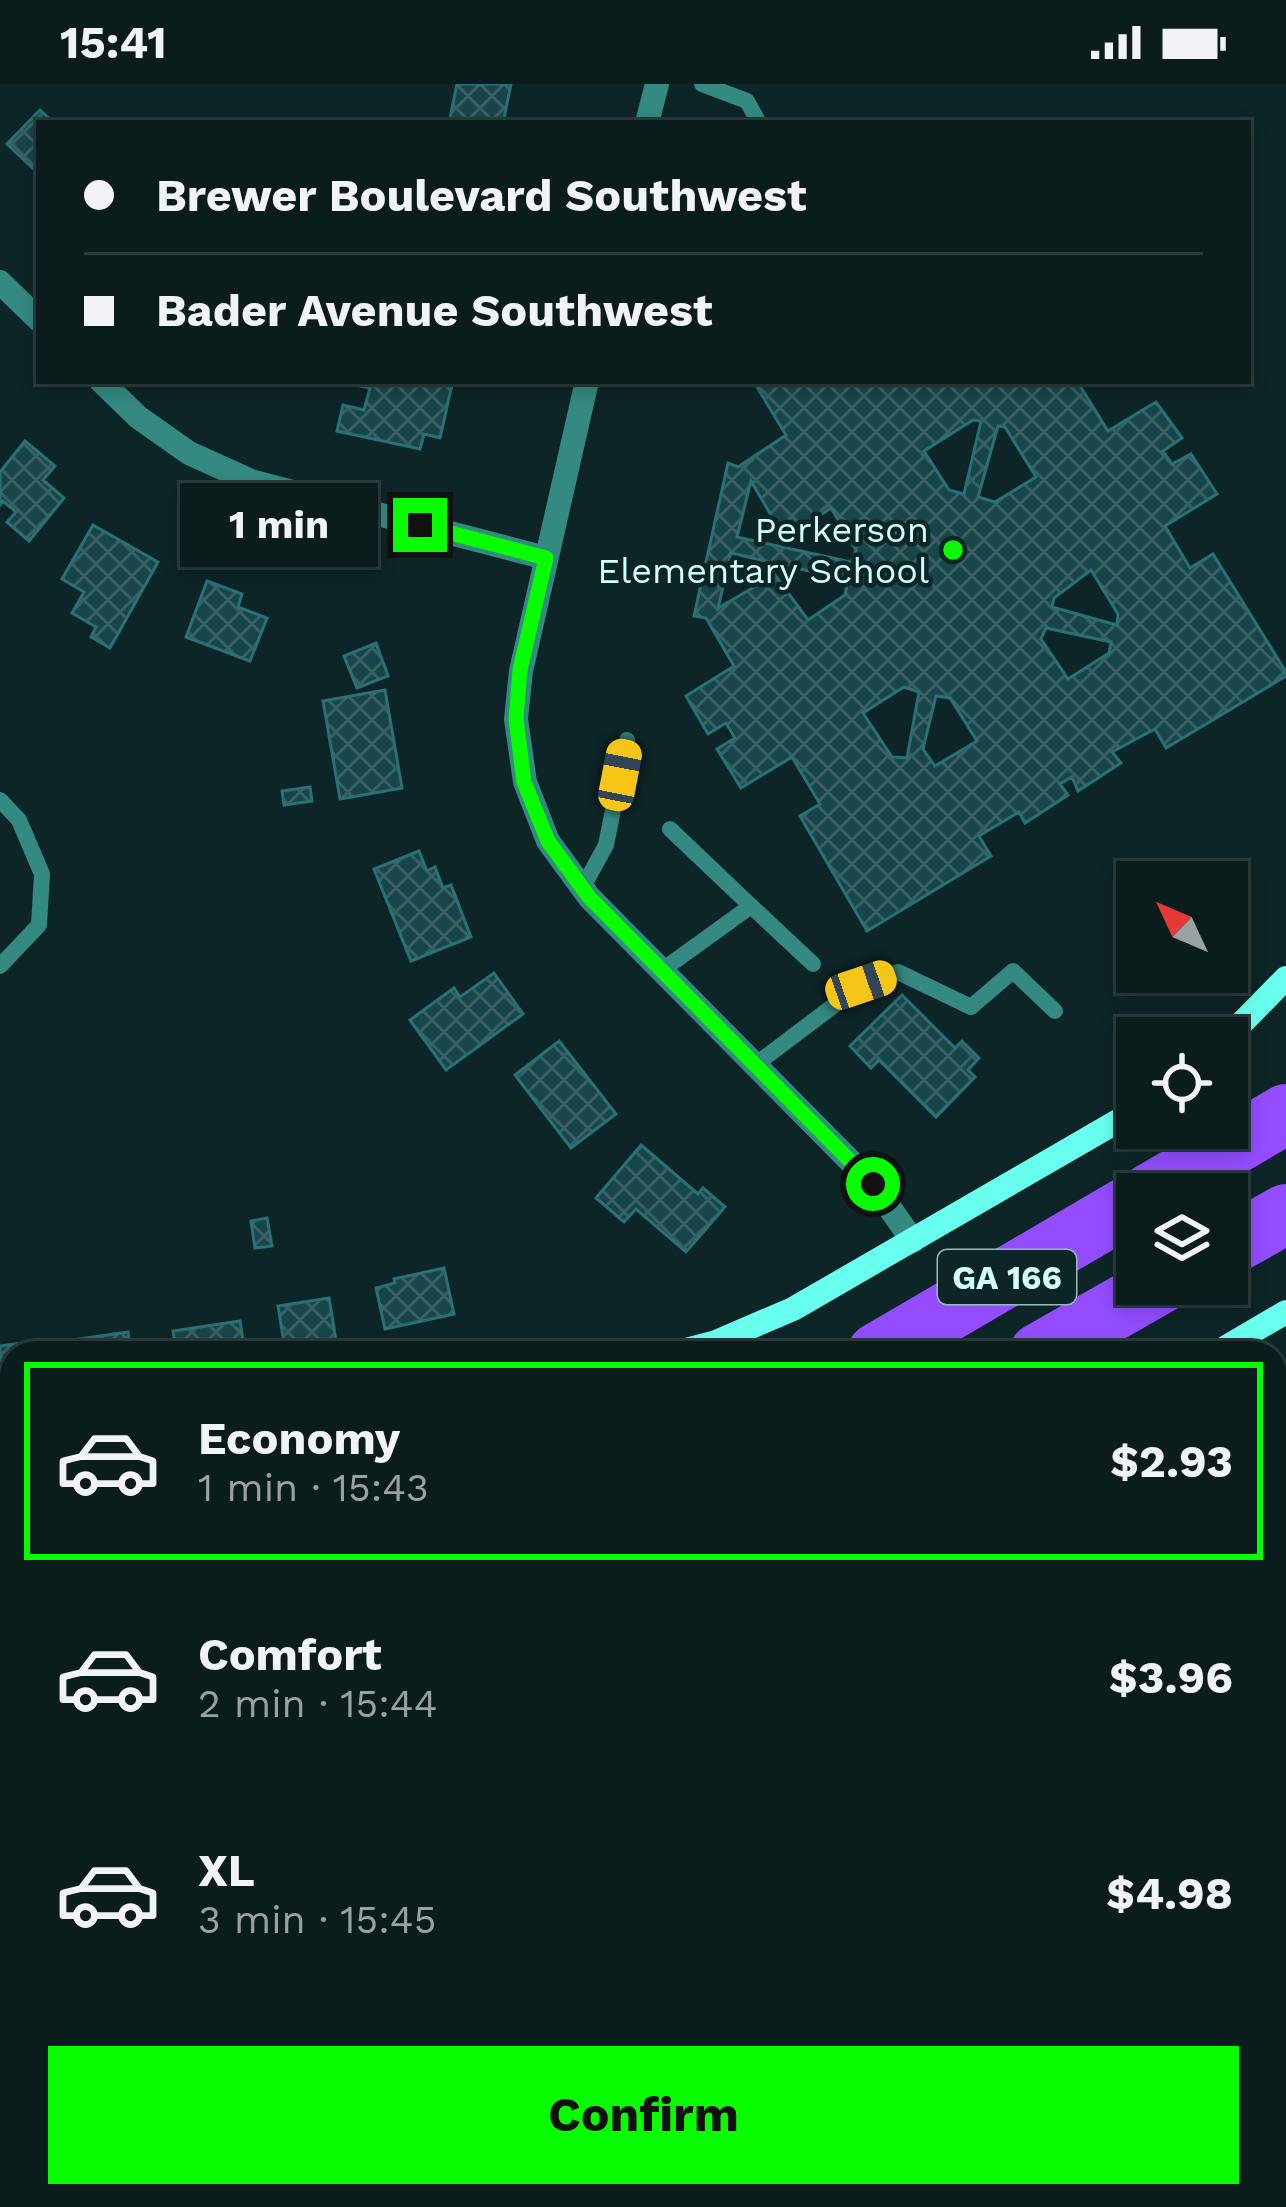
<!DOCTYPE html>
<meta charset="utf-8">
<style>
:root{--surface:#0a1c1c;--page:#132525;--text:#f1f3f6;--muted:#99a1a3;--line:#2a3a3b;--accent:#08fd00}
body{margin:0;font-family:"Work Sans",sans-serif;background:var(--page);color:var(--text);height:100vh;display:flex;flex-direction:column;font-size:45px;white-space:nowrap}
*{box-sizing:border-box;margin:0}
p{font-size:39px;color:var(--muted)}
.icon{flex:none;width:66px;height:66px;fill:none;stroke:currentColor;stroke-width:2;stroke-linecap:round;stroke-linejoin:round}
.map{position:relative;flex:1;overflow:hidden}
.drawer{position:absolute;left:0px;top:1257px;width:1287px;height:867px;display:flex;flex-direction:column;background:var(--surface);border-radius:36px 36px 0 0;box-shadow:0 6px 18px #0003,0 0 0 3px var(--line)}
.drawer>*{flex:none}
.banner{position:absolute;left:36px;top:36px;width:1215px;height:264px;border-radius:0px;box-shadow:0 6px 18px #0003,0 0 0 3px var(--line);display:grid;align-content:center;height:264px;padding:0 48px;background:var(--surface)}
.needle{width:78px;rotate:314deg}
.tools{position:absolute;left:1116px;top:777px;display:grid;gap:24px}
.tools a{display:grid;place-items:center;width:132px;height:132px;border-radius:0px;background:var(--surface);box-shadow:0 6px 18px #0003,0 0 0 3px var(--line);font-size:60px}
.end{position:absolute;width:54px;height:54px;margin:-27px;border:15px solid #08fd00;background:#111;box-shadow:0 0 0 6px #111}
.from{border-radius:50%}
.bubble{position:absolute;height:84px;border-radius:0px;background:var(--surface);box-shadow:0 6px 18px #0003,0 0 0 3px var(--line);font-size:39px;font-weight:700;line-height:84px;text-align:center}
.car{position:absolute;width:36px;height:72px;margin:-36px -18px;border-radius:15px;box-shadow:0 0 9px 3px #0007;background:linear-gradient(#f5c518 24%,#345 0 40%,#f5c518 0 76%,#345 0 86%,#f5c518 0)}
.banner b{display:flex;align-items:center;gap:42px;height:114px;font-size:45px}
.banner b+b{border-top:3px solid var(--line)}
.banner i{width:30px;height:30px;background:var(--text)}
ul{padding:21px 0 0;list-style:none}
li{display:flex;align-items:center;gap:36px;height:198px;margin:0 24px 18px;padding:0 24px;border:6px solid transparent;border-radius:0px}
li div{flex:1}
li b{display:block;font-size:45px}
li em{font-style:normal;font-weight:700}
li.selected{border-color:var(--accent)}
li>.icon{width:108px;height:108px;stroke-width:1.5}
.button{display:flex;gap:24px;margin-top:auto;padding:24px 48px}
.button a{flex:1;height:138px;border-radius:0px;background:var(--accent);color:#111;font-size:48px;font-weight:700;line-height:138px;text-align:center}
.status{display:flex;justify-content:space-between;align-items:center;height:84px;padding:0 60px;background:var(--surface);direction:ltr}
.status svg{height:33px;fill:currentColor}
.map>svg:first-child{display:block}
.building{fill:url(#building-cross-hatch);stroke:#287177;stroke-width:3;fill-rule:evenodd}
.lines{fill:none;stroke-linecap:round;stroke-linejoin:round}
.lane{stroke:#348981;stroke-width:16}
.street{stroke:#348981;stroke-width:24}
.secondary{stroke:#69ffef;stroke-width:24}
.highway{stroke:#934dff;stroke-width:60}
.route{stroke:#08fd00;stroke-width:15}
.poi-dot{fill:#08fd00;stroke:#0d2526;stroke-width:4.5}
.labels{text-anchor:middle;stroke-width:9;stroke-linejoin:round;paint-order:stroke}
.shield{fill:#0d2526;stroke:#97bebd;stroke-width:3}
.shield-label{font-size:33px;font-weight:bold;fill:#d2fffe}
.poi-label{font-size:36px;fill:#d2fffe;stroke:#0d2526;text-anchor:end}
</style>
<div class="status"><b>15:41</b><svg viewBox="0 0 49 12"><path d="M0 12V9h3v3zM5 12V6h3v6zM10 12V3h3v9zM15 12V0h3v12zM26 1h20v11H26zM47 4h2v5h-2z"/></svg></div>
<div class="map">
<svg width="1286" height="2123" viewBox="0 0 1286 2123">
<defs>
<pattern id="building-cross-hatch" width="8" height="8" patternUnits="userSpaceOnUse" patternTransform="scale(3)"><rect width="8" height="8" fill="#184549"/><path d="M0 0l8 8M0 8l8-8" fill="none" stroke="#396164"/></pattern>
</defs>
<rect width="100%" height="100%" fill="#0d2526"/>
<g class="building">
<path d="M 457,0 L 511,0 L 503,39 L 449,39 Z"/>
<path d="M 40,26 L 54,39 L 39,39 L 39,90 L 7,60 Z"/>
<path d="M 337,297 L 371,297 L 393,302 L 395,297 L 433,297 L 452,301 L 440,354 L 424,350 L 420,365 L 337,347 L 343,321 L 364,326 L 370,304 Z"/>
<path d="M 766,297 L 1077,297 L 1108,347 L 1156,318 L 1182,354 L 1163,367 L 1172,380 L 1191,370 L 1217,410 L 1165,442 L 1190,484 L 1213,470 L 1286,588 L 1286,592 L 1166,664 L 1155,645 L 1112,668 L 1121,679 L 1078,707 L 1072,693 L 1060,700 L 1068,711 L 1025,739 L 1019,728 L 979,752 L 991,772 L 867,847 L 800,732 L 820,720 L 792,673 L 741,704 L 717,665 L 735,654 L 726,639 L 708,650 L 686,612 L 734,582 L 706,534 L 694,532 L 728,379 L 738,383 L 786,351 L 757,303 ZM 973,336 L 981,337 L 964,410 L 949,406 L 924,367 ZM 998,342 L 1005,343 L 1036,393 L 995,418 L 978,413 ZM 751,397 L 785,455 L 831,424 L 856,466 L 851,478 L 737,453 ZM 731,469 L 848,496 L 845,511 L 808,536 L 775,491 L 718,524 ZM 1091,486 L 1118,530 L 1117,541 L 1052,523 L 1054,514 ZM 1046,544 L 1111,558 L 1109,569 L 1068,595 L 1041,555 ZM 904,603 L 919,608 L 907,674 L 892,673 L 863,629 ZM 936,612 L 950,614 L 977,657 L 935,682 L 923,665 Z"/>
<path d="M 25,357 L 55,382 L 43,396 L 64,414 L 29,457 L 7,438 L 16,428 L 3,417 L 0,421 L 0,388 Z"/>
<path d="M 93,441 L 158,478 L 110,564 L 91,553 L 96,543 L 72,529 L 84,508 L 62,495 Z"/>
<path d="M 207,497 L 242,510 L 238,523 L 267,534 L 250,577 L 186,553 Z"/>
<path d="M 376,559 L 388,592 L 357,604 L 344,572 Z"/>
<path d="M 385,606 L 402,704 L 340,715 L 323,617 Z"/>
<path d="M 310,703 L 312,717 L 284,721 L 282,707 Z"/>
<path d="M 419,767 L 427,787 L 435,783 L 443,804 L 451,801 L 471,853 L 411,877 L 374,785 Z"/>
<path d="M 494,889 L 523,930 L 446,986 L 410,936 L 454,904 L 460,913 Z"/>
<path d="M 902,911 L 955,964 L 962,957 L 979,974 L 968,986 L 975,993 L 936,1033 L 879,976 L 871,984 L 850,962 Z"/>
<path d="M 559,957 L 616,1030 L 571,1064 L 515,991 Z"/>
<path d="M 641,1061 L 698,1110 L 703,1104 L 725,1123 L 686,1168 L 636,1125 L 624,1138 L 596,1114 Z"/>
<path d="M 267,1134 L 272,1162 L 255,1164 L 251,1137 Z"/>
<path d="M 444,1184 L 454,1230 L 385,1245 L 376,1204 L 395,1199 L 394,1195 Z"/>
<path d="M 329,1214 L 336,1256 L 285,1265 L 278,1222 Z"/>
<path d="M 240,1237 L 245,1269 L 176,1269 L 173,1247 Z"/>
<path d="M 128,1248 L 131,1269 L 74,1269 L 72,1256 Z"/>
<path d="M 23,1259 L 25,1269 L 12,1269 L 12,1317 L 0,1319 L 0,1262 Z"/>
<path d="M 12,1528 L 12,1580 L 0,1581 L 0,1534 L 6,1533 L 5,1529 Z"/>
<path d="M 1286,1743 L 1286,1978 L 1275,1978 L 1275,1748 Z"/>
<path d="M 698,2112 L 761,2112 L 772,2123 L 709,2123 Z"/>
<path d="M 803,2112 L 886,2112 L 897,2123 L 814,2123 Z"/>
<path d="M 931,2112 L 991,2112 L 1002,2123 L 942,2123 Z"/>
<path d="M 1034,2112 L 1083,2112 L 1094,2123 L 1045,2123 Z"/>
<path d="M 1128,2112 L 1178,2112 L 1190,2123 L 1139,2123 Z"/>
</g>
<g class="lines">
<g class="lane">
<path d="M 702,0 L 747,17 L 759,39"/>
<path d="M 0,716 L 19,736 L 42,790 L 39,841 L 0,882"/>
<path d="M 582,805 L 606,761 L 627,656"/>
<path d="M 751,822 L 813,880"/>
<path d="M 661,887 L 751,822 L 670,745"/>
<path d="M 755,981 L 861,901 L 898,888 L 971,923 L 1013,887 L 1055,927"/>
<path d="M 1275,1702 L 1286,1697"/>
<path d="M 774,2112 L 785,2123"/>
<path d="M 905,2112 L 917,2123"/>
<path d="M 1008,2112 L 1019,2123"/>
<path d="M 1101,2112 L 1112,2123"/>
</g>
<g class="street">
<path d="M 647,39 L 657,0"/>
<path d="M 0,198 L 39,236"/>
<path d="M 101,297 L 138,333 L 189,369 L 251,397 L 546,474"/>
<path d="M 587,297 L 521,587 L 516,635 L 525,698 L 548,757 L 589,813 L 873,1100 L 913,1157"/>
</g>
<g class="secondary">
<path d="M 1227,954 L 1286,894"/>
<path d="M 674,1269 L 716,1258 L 793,1225 L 1137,1026"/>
<path d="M 1216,1269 L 1286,1228"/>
<path d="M 0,1418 L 12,1416"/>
<path d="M 88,2123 L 99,2112"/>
</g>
<g class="highway">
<path d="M 1149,1110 L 1286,1030"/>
<path d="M 1227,1163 L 1286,1130"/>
<path d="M 877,1269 L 1137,1117"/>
<path d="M 1039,1269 L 1160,1200"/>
<path d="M 0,1695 L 12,1690"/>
<path d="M 0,1792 L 12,1783"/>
<path d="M 0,1884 L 12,1876"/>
<path d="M 0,1988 L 12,1975"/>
</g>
</g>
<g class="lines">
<path class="route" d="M 420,441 L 546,474 L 520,586 L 516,635 L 524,698 L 548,757 L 589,813 L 873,1100"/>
</g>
<circle class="poi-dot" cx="953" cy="466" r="12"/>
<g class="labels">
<rect class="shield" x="938" y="1166" width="138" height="54" rx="9"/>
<g class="shield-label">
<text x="1007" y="1205">GA 166</text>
</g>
<g class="poi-label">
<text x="929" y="458">Perkerson<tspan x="929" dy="41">Elementary School</tspan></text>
</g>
</g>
</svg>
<div class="tools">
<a><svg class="needle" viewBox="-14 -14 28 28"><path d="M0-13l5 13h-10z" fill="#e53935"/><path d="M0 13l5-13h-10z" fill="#99a1a3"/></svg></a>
<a><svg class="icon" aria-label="locate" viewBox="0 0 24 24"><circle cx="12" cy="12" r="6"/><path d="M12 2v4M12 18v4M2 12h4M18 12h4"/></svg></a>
<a><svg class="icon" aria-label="layers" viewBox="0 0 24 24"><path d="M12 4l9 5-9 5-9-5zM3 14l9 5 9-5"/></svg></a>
</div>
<i class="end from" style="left:873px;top:1100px"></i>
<i class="end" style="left:420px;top:441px"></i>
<div class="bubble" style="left:180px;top:399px;width:198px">1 min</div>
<i class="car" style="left:620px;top:691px;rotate:11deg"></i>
<i class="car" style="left:861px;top:901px;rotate:71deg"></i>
<div class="banner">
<b><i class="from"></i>Brewer Boulevard Southwest</b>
<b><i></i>Bader Avenue Southwest</b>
</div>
<section class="drawer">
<ul>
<li class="selected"><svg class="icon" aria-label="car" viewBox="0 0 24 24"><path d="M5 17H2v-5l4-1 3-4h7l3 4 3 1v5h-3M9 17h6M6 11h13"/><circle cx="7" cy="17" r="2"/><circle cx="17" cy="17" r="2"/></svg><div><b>Economy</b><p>1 min · 15:43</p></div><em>$2.93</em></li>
<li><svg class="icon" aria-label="car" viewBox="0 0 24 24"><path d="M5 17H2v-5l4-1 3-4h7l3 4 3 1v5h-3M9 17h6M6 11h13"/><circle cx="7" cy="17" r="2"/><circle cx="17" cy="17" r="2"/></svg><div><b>Comfort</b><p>2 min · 15:44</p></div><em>$3.96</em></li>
<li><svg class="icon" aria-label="car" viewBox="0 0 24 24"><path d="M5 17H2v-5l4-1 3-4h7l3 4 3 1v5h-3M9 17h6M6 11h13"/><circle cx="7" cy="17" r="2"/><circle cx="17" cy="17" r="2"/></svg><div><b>XL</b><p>3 min · 15:45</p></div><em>$4.98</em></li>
</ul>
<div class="button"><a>Confirm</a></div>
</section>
</div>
